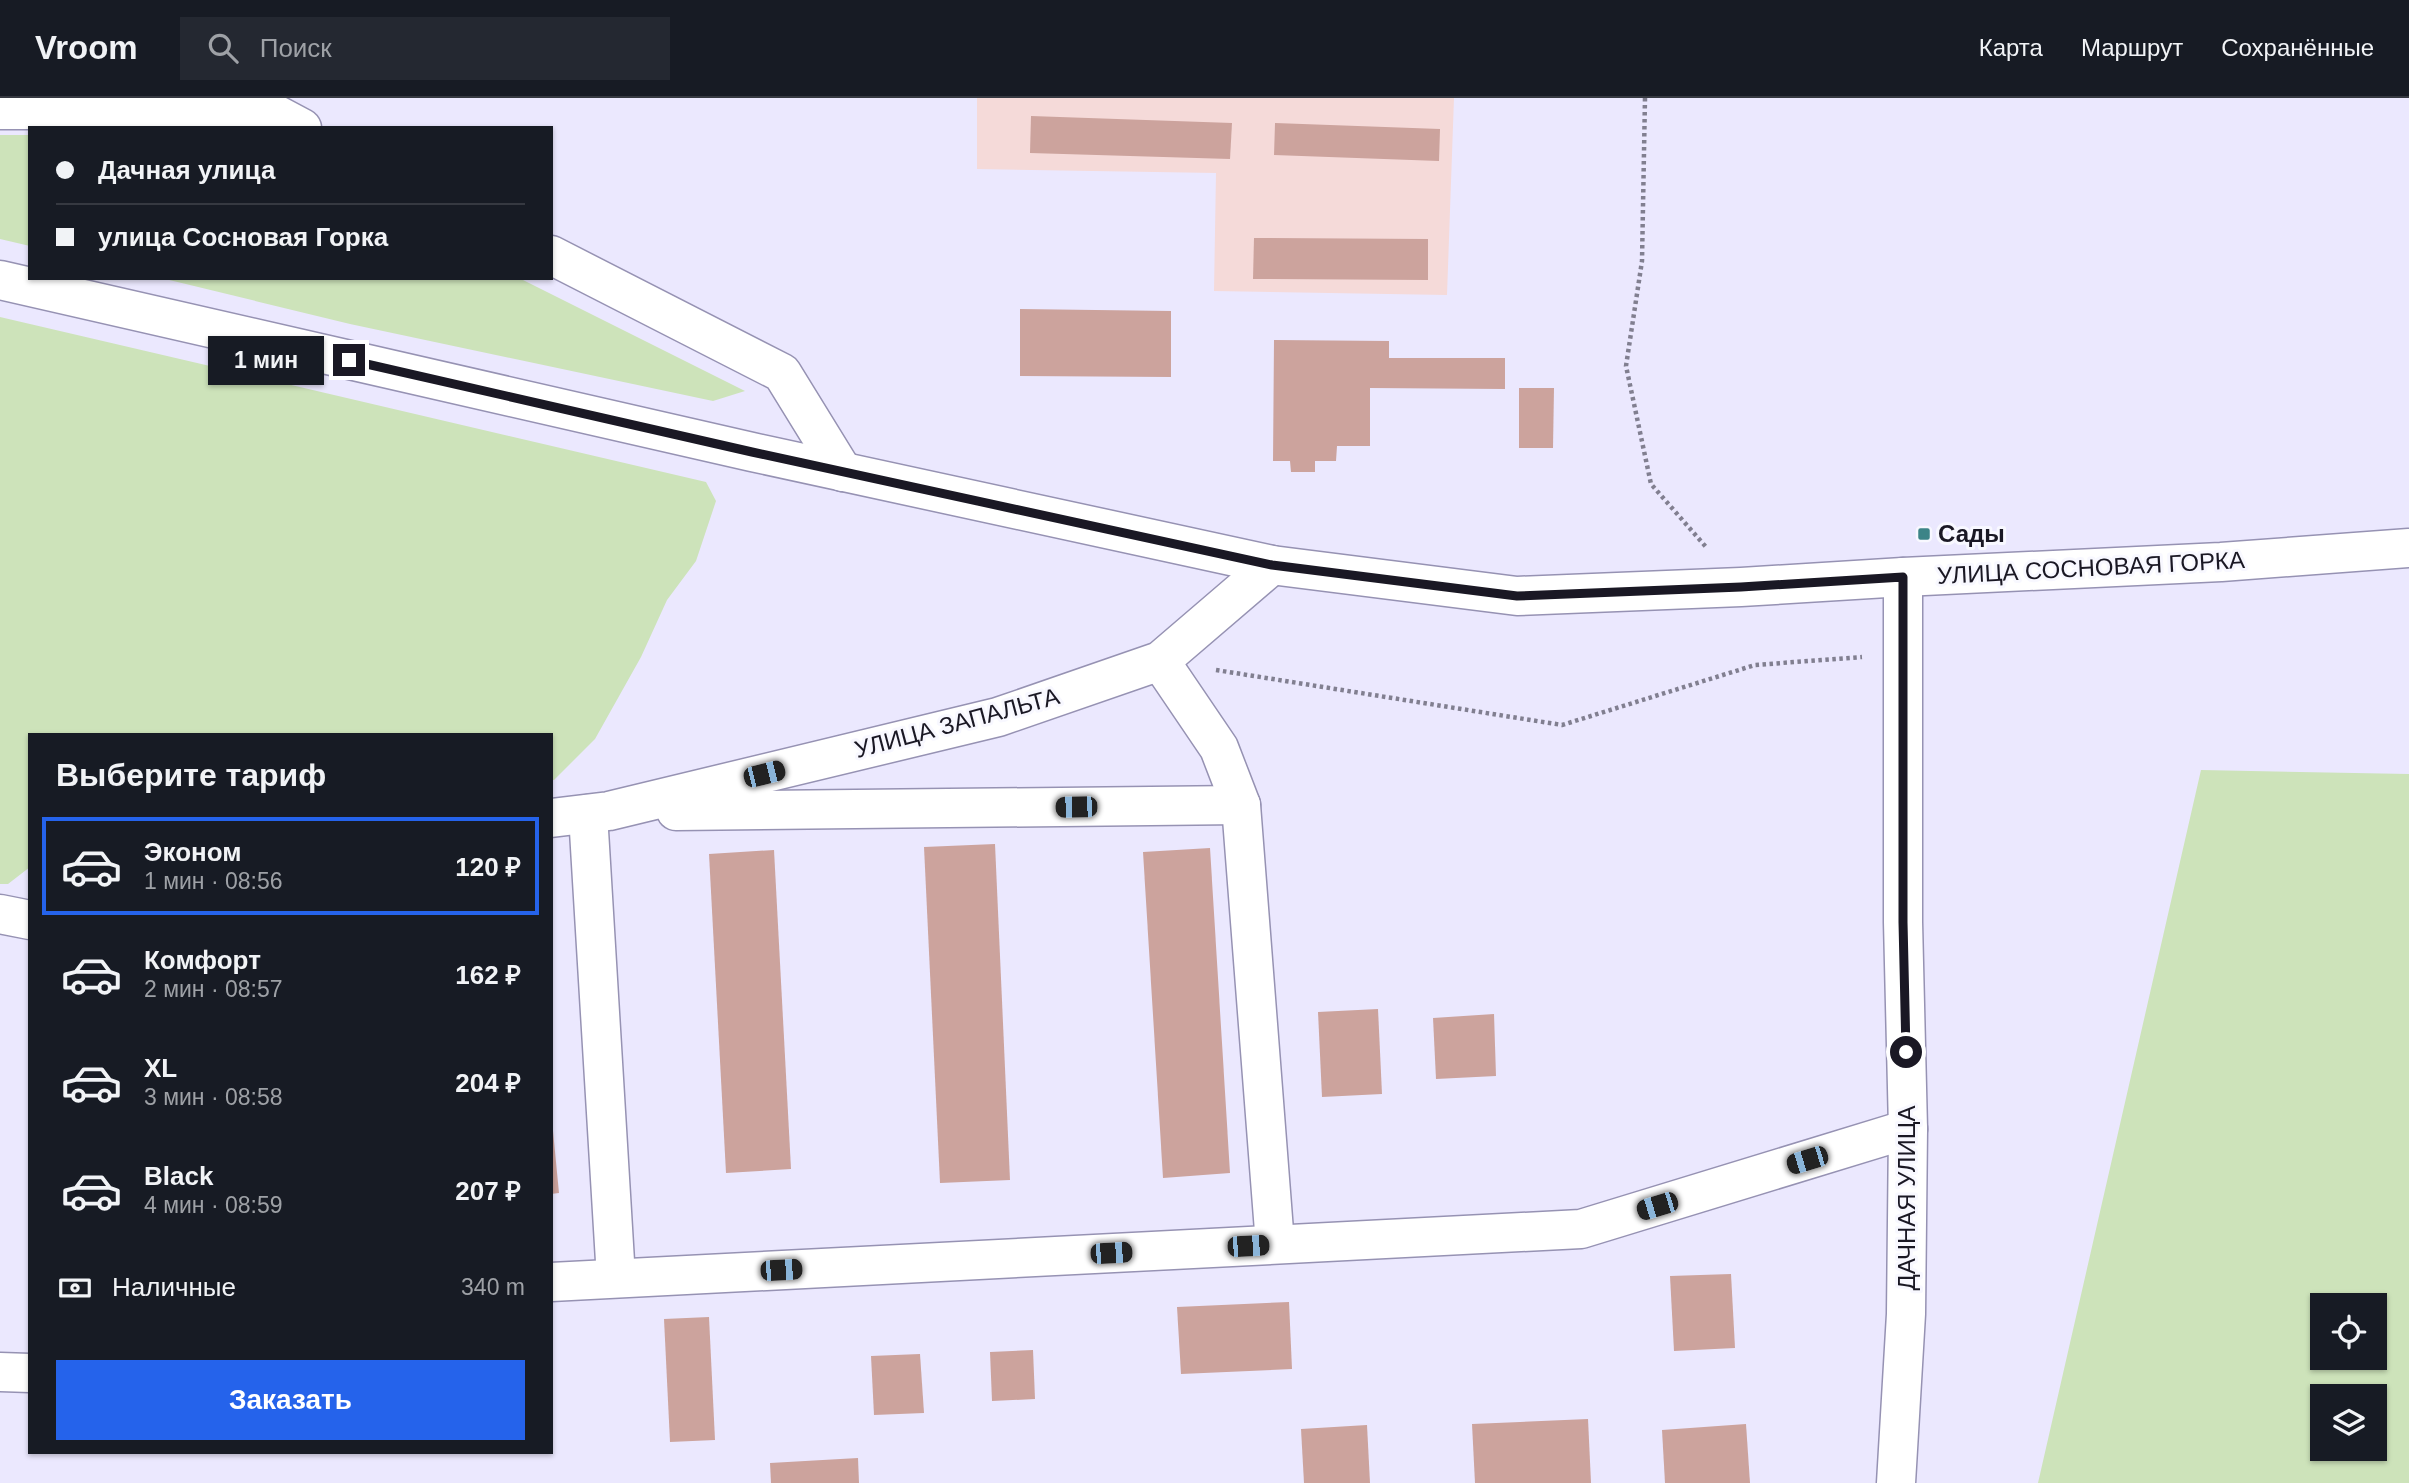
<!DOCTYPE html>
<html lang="ru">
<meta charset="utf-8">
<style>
:root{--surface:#171b24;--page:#242831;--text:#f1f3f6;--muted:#9ea1a6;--line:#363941;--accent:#2563eb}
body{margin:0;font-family:Arial,sans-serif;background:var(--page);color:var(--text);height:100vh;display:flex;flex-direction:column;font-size:26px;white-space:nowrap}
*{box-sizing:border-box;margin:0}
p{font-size:23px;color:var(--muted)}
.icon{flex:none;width:38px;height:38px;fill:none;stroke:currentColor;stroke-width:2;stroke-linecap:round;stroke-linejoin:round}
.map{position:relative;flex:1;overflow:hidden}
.panel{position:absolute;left:28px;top:635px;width:525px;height:721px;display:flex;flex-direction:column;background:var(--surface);border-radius:0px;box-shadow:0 2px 5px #0004}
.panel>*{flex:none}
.top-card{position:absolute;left:28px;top:28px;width:525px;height:154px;border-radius:0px;box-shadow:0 2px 5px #0004;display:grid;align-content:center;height:154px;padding:0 28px;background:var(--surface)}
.controls{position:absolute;left:2310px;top:1195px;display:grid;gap:14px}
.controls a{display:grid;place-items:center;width:77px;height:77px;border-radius:0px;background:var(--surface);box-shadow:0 2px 5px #0004;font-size:35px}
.end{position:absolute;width:32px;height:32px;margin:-16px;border:9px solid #1a1824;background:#fff;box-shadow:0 0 0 4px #fff}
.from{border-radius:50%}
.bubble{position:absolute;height:49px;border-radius:0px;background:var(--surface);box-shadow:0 2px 5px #0004;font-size:23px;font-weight:700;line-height:49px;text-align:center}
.car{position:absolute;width:21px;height:42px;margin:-21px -10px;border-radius:9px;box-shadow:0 0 5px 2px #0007;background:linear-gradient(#222 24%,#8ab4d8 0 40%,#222 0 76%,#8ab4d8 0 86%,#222 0)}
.top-card b{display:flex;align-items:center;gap:24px;height:66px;font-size:26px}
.top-card b+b{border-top:2px solid var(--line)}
.top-card i{width:18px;height:18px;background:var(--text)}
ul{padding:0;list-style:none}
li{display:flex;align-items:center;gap:21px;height:98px;margin:0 14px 10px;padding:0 14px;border:4px solid transparent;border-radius:0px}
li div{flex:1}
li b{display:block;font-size:26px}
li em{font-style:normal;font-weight:700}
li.active{border-color:var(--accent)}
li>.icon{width:63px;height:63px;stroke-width:1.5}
h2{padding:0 28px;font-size:32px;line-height:84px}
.pay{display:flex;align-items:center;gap:18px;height:77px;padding:0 28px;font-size:26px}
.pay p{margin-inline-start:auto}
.button{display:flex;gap:14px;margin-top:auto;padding:14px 28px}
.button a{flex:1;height:80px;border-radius:0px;background:var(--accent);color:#fff;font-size:28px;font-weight:700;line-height:80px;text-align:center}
header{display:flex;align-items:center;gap:42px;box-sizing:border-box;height:98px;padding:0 35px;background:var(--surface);border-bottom:2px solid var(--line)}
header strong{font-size:33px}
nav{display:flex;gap:38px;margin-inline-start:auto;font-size:24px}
.search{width:490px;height:63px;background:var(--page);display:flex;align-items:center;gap:18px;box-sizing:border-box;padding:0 24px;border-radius:0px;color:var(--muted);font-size:26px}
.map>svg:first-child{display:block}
.industrial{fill:#f5dad9}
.green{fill:#cde3ba;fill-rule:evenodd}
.building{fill:#cca39d}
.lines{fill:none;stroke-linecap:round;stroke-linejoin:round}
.minor-casing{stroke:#9692b3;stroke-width:41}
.major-casing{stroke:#9692b3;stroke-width:41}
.path{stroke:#817f90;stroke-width:4.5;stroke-dasharray:3.5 3.5;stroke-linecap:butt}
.minor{stroke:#fff;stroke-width:38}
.major{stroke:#fff;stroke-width:38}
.route{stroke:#1a1824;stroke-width:9}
.poi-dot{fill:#3c8487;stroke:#f8f8ff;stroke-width:2.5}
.labels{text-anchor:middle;stroke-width:6;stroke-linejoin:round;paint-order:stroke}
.poi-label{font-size:24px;font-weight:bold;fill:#1a1824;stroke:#f8f8ff;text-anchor:start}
.street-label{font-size:24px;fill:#1a1824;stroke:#f8f8ff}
</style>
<header>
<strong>Vroom</strong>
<div class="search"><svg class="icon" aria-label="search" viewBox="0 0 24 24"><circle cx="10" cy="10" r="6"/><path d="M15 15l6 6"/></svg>Поиск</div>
<nav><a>Карта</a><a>Маршрут</a><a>Сохранённые</a></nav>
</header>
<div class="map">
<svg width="2409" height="1385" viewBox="0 0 2409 1385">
<rect width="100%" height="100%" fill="#ebe8fe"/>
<path class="industrial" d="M 977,0 L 1454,0 L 1447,197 L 1214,193 L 1216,75 L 977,71 Z"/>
<g class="green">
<path d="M 0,37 L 30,37 L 30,148 L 0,141 Z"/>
<path d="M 161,180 L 519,180 L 745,293 L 713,303 L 350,226 Z"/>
<path d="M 0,219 L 706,384 L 716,403 L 696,463 L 667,502 L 641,559 L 595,641 L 554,682 L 551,682 L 551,637 L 30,637 L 30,769 L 8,786 L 0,786 Z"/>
<path d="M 2201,672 L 2409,676 L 2409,1385 L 2038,1385 ZM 2322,1208 L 2375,1208 L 2375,1260 L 2322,1260 ZM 2322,1298 L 2375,1298 L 2375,1351 L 2322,1351 Z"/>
</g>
<g class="building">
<path d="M 1031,18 L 1232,25 L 1230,61 L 1030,55 Z"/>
<path d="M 1275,25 L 1440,31 L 1439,63 L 1274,57 Z"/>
<path d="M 1254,140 L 1428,141 L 1428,182 L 1253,181 Z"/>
<path d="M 1020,211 L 1171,213 L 1171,279 L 1020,278 Z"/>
<path d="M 1274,242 L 1389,243 L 1389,260 L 1505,260 L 1505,291 L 1370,290 L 1370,348 L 1337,348 L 1336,363 L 1315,363 L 1315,374 L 1291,374 L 1290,363 L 1273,363 Z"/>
<path d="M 1519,290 L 1554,290 L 1553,350 L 1519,350 Z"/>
<path d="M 995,746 L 1010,1082 L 940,1085 L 924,749 Z"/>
<path d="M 1210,750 L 1230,1075 L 1163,1080 L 1143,754 Z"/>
<path d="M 774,752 L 791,1071 L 726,1075 L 709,756 Z"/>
<path d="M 1378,911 L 1382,996 L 1322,999 L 1318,914 Z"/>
<path d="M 1494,916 L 1496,978 L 1436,981 L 1433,920 Z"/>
<path d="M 551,1033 L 553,1033 L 559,1095 L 551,1096 Z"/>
<path d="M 1731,1176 L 1735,1250 L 1674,1253 L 1670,1178 Z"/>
<path d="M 1289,1204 L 1292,1271 L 1181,1276 L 1177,1209 Z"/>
<path d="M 709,1219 L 715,1342 L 670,1344 L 664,1221 Z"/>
<path d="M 1033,1252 L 1035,1301 L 992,1303 L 990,1254 Z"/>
<path d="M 920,1256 L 924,1315 L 874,1317 L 871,1258 Z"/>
<path d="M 1588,1321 L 1591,1385 L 1475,1385 L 1472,1326 Z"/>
<path d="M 1746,1326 L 1750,1385 L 1665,1385 L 1662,1332 Z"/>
<path d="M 1367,1327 L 1370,1385 L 1304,1385 L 1301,1331 Z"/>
<path d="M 858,1360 L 859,1385 L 771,1385 L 770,1365 Z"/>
</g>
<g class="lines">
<defs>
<g id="minor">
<path d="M 0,12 L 268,12 L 302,30"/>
<path d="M 551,157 L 782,275 L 843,374"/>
<path d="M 1160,563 L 1219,650 L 1241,707 L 1275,1146"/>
<path d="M 676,713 L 1241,707"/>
<path d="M 588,716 L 616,1180"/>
<path d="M 551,720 L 609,713 L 998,619 L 1160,563 L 1272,467"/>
<path d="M 0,816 L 30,822"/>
<path d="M 551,1184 L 1581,1131 L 1908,1031"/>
<path d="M 0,1274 L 30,1275"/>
<path d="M 1896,1385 L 1906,1216 L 1908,1031 L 1903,824 L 1903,479"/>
</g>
<path id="major" d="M 0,182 L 752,354 L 1272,467 L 1517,498 L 1741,489 L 1903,479 L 2221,464 L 2409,450"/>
</defs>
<use href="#minor" class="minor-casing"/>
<use href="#major" class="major-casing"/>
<g class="path">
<path d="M 1645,0 L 1642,163 L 1626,268 L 1651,386 L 1706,449"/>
<path d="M 1216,572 L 1562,627 L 1755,567 L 1862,559"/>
</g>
<use href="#minor" class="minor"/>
<use href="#major" class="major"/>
</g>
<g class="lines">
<path class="route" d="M 349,262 L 752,354 L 1272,467 L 1517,498 L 1741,489 L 1903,479 L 1903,824 L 1906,954"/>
</g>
<rect class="poi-dot" x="1917" y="429" width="14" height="14" rx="3.5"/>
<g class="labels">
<g class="poi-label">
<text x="1938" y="444">Сады</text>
</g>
<g class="street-label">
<text transform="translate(2091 470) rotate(-3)" y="8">УЛИЦА СОСНОВАЯ ГОРКА</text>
<text transform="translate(957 625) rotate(-15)" y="8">УЛИЦА ЗАПАЛЬТА</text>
<text transform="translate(1907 1100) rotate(-90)" y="8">ДАЧНАЯ УЛИЦА</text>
</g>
</g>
</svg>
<div class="controls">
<a><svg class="icon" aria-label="locate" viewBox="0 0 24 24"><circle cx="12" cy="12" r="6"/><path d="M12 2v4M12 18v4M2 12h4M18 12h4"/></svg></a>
<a><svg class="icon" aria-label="layers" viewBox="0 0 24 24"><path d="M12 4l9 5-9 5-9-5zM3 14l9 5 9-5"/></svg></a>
</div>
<i class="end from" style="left:1906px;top:954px"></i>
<i class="end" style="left:349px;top:262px"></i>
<div class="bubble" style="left:208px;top:238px;width:116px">1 мин</div>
<i class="car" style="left:764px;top:676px;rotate:76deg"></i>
<i class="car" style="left:1076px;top:709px;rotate:269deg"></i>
<i class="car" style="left:1807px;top:1062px;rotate:253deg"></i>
<i class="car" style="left:1657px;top:1108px;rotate:253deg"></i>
<i class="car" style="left:1248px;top:1148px;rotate:87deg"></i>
<i class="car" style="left:1111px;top:1155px;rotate:87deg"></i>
<i class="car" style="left:781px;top:1172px;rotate:87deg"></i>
<div class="top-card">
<b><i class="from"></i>Дачная улица</b>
<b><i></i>улица Сосновая Горка</b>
</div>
<section class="panel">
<h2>Выберите тариф</h2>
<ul>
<li class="active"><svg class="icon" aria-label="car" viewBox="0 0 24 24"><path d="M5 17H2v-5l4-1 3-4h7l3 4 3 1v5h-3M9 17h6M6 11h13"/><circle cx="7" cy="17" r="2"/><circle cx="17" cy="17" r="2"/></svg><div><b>Эконом</b><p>1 мин · 08:56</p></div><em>120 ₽</em></li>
<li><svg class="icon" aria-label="car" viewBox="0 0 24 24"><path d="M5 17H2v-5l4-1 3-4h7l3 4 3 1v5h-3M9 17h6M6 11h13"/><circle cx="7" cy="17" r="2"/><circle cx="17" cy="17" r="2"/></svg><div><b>Комфорт</b><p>2 мин · 08:57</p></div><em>162 ₽</em></li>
<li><svg class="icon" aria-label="car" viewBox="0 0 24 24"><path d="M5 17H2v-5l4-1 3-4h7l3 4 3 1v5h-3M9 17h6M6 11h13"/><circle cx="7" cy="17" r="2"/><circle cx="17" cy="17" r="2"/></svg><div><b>XL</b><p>3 мин · 08:58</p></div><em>204 ₽</em></li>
<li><svg class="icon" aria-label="car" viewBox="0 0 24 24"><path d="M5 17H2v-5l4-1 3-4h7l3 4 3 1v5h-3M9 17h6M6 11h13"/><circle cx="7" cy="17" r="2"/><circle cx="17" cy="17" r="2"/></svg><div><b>Black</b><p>4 мин · 08:59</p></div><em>207 ₽</em></li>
</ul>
<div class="pay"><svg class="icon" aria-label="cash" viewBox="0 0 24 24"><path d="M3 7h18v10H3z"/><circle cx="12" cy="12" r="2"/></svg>Наличные<p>340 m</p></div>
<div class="button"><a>Заказать</a></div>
</section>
</div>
